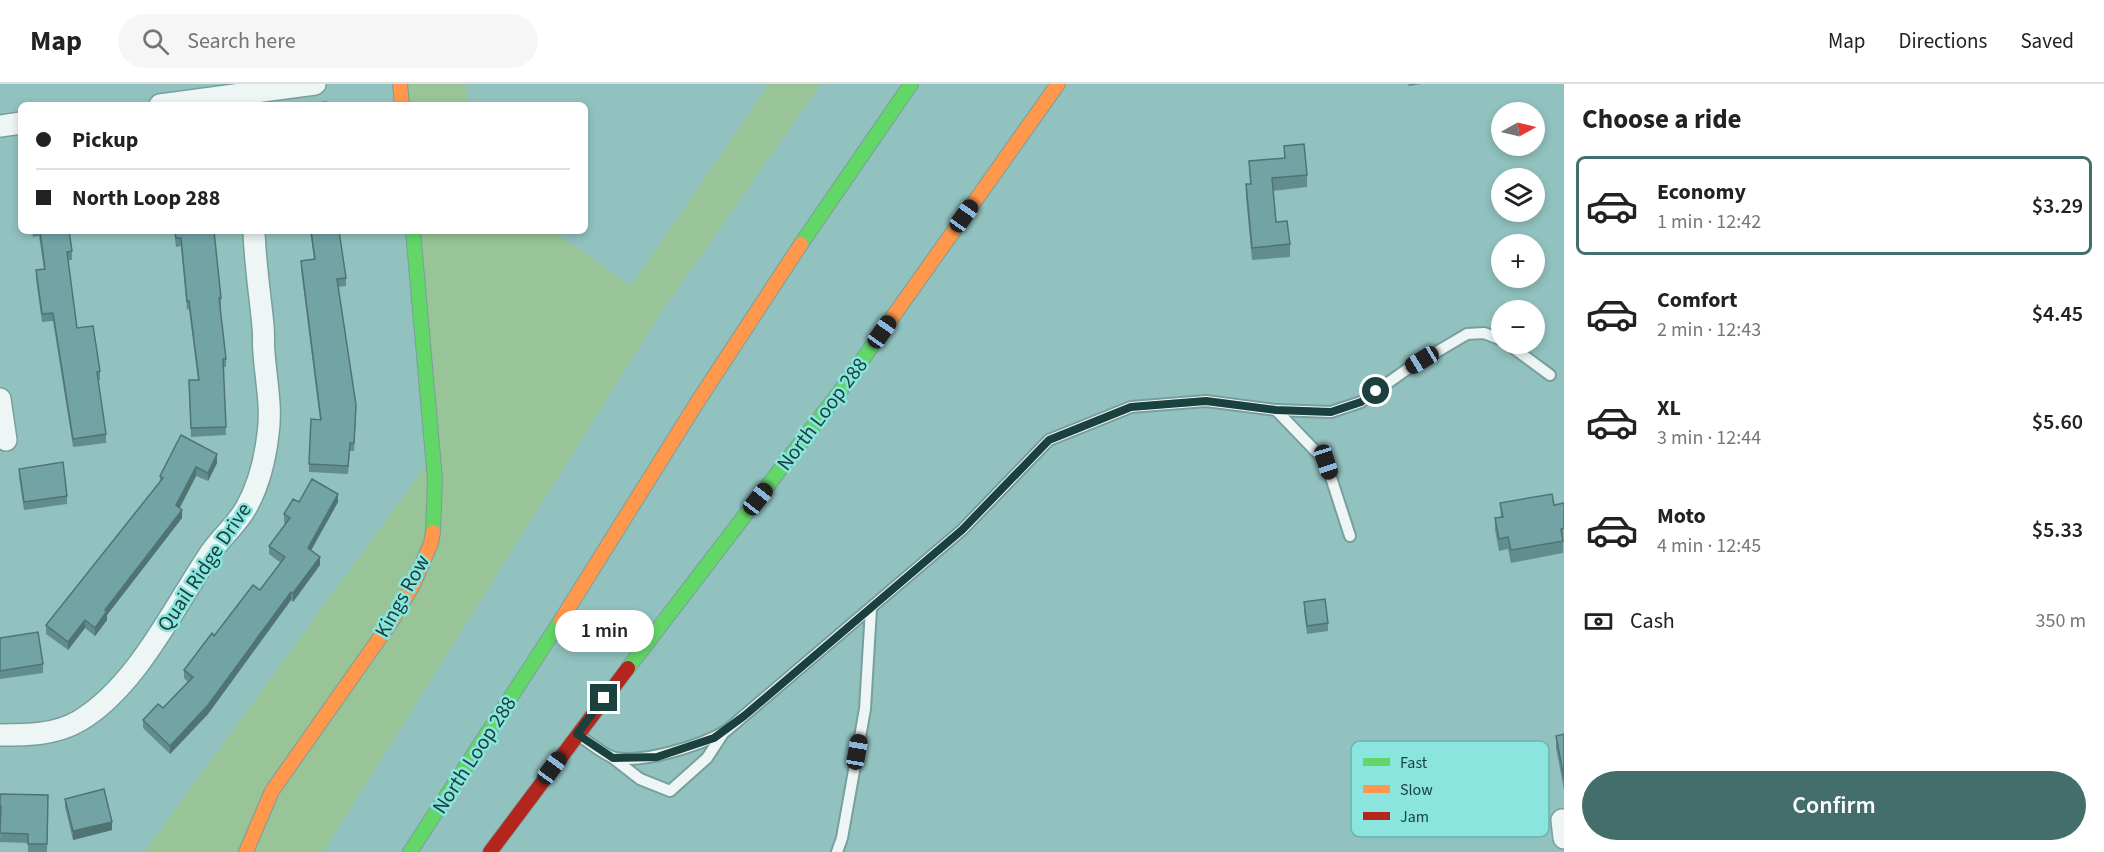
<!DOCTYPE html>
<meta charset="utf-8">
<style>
:root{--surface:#fff;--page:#f6f6f6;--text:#222;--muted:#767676;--line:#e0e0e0;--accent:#446e6b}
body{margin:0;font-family:"Source Sans 3",sans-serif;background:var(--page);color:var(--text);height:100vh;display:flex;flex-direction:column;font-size:22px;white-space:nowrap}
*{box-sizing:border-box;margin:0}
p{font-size:20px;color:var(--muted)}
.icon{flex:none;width:33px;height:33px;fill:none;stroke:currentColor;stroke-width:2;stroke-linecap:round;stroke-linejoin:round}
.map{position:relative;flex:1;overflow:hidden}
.side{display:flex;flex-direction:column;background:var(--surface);width:540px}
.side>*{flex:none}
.top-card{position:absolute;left:18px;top:18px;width:570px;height:132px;border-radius:9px;box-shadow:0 3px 9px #0003;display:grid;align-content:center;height:132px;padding:0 18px;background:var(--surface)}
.needle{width:39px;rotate:82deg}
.tools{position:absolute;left:1491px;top:18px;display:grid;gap:12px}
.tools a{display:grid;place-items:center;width:54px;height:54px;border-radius:50%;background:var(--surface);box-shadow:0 3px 9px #0003;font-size:30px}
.end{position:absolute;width:27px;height:27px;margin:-14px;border:8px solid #1a413e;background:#fff;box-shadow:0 0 0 3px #fff}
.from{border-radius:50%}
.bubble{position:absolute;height:42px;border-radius:21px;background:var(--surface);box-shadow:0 3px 9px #0003;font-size:20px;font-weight:600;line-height:42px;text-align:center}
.car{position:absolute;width:18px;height:36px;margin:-18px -9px;border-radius:8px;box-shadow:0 0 4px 2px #0007;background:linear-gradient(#222 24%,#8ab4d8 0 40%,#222 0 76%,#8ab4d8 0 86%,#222 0)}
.top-card b{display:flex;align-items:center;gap:21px;height:57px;font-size:22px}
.top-card b+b{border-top:2px solid var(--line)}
.top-card i{width:15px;height:15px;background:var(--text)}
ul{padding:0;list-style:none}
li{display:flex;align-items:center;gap:18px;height:99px;margin:0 12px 9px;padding:0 6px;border:3px solid transparent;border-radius:9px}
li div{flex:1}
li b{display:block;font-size:22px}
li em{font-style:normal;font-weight:600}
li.current{border-color:var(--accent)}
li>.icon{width:54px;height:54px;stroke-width:1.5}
h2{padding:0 18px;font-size:27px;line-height:72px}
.pay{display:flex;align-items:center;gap:15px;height:66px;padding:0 18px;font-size:22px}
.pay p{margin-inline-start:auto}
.action{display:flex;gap:12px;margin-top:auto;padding:12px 18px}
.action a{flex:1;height:69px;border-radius:36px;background:var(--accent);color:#fff;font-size:24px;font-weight:600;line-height:69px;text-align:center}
header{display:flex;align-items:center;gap:36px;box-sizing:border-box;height:84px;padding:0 30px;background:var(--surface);border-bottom:2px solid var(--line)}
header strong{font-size:28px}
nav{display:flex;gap:33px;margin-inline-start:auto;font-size:21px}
.search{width:420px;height:54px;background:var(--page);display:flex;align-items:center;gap:15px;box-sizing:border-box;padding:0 21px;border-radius:33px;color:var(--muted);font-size:22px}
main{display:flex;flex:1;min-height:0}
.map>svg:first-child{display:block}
.green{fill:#98c497}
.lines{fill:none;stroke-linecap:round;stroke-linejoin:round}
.lane-casing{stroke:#789f9d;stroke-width:14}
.street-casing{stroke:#789f9d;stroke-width:24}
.fast-casing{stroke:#789f9d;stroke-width:16}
.slow-casing{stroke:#789f9d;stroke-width:16}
.jam-casing{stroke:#789f9d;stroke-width:16}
.lane{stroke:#eef6f5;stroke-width:10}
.street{stroke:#eef6f5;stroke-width:21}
.fast{stroke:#63d668;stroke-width:14}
.slow{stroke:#ff974d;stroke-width:14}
.jam{stroke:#b3261e;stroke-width:14}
.wall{fill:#628d8f}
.shaded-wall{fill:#507374}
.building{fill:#72a4a6;stroke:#507374;stroke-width:1.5}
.route{stroke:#1a413e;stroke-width:8}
.labels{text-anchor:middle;stroke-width:5;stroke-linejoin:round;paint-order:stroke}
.street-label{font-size:21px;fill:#1a413e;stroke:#89e5de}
.key{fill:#89e5de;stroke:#68b4ae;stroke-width:1.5}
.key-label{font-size:16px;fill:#1a413e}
</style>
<header>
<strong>Map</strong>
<div class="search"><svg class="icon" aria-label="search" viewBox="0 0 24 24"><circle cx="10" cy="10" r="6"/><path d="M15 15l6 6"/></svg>Search here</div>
<nav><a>Map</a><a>Directions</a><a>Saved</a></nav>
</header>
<main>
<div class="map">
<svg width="1564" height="768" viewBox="0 0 1564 768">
<rect width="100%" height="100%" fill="#91c2bf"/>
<g class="green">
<path d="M 400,0 L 466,0 L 468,21 L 402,21 Z"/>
<path d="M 769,0 L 821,0 L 662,227 L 323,768 L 144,768 L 433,372 L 413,147 L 553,147 L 631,202 Z"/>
</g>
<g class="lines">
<defs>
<g id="lane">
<path d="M 1508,260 L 1550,291"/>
<path d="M 1276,326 L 1331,328 L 1361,318 L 1406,286 L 1467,250 L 1484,249 L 1502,256"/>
<path d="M 579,652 C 588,657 605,672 615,674 C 645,679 699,662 726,647 L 962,446 L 1049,356 L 1131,323 L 1206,317 L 1276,326 L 1326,378 L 1350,452"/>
<path d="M 613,674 L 640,695 L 670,707 L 707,674 L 724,648"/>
<path d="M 837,768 L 842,754 L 865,625 L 871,525"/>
</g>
<g id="street">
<path d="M 160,21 L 315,0"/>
<path d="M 0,42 L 21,39"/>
<path d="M 0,315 L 6,356"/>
<path d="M 0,651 C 27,651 55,651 79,637 C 135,604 172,527 207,474 C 218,456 236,442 246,424 C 259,401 265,376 268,350 C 272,324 266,296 264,269 C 263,260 264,251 263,242 C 260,210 255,179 254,147"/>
<path d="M 1562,736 L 1564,754"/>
</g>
<g id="fast">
<path d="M 413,147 L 435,396 L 433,448"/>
<path d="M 801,160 L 911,0"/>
<path d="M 628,584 L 841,306 L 877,255"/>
<path d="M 410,768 L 561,536"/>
</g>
<g id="slow">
<path d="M 400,0 L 402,21"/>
<path d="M 877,255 L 1058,0"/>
<path d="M 561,536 L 698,317 L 801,160"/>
<path d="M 246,768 L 272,707 L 393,535 L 414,499 L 431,459 L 433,448"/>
</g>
<path id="jam" d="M 490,768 L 628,584"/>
</defs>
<use href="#lane" class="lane-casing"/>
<use href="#street" class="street-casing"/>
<use href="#fast" class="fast-casing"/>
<use href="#slow" class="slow-casing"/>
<use href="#jam" class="jam-casing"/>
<use href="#lane" class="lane"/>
<use href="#street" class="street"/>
<use href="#fast" class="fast"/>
<use href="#slow" class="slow"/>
<use href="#jam" class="jam"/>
</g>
<g class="wall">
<path d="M 1408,0 L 1421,0 L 1409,2 Z"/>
<path d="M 1284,62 L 1307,91 L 1307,103 L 1273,107 L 1276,138 L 1290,160 L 1290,173 L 1252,176 L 1246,113 L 1246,100 L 1250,100 L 1249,77 L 1284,74 Z"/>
<path d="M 32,147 L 69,147 L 72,167 L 72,176 L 68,176 L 77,244 L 100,287 L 100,296 L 98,296 L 106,350 L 106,359 L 73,363 L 53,237 L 42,238 L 36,195 L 36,186 L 44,185 L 39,152 L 33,153 Z"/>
<path d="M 174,147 L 214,147 L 221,214 L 221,222 L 220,222 L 226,275 L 226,283 L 223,283 L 226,351 L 191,353 L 189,305 L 198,296 L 189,225 L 187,226 L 181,162 L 176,163 Z"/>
<path d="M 310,147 L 339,147 L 346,194 L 346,202 L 338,203 L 356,329 L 354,367 L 350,367 L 348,390 L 309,388 L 309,380 L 320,336 L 301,185 L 301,177 L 314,175 Z"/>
<path d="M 217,379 L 208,397 L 196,392 L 180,424 L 182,434 L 107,531 L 107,536 L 95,552 L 85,544 L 68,566 L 46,550 L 46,541 L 160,399 L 160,392 Z"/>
<path d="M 19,385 L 67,412 L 67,420 L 24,426 L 19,393 Z"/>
<path d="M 299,418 L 338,418 L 311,466 L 320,481 L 293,518 L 291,516 L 208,630 L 170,670 L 143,644 L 143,636 L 163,624 L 188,598 L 184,594 L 184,586 L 214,552 L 260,506 L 281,479 L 269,470 L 269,462 L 286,440 L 284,439 L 284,430 Z"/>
<path d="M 1500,419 L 1554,421 L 1564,419 L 1563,469 L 1511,479 L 1508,465 L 1499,467 L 1495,446 L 1495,434 L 1501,433 Z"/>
<path d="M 1304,518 L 1328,539 L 1328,547 L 1307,550 L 1304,526 Z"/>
<path d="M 0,554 L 43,580 L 43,589 L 0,595 Z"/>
<path d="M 1564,650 L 1564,706 L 1556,664 L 1556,652 Z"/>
<path d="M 0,710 L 48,711 L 47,768 L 28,768 L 28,759 L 0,758 L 1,730 L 0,730 Z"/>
<path d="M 65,715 L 112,746 L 73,756 L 65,723 Z"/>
</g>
<g class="shaded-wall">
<path d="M 217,370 L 217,379 L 208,397 L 208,389 Z"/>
<path d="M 196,383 L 196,392 L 176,430 L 176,421 Z"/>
<path d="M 338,410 L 338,418 L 308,472 L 308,464 Z"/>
<path d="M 182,426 L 182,434 L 107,531 L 107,536 L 95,552 L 95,544 L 105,526 Z"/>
<path d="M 320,473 L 320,481 L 293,518 L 293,509 Z"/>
<path d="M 291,508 L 291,516 L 208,630 L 170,670 L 170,662 Z"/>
<path d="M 85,536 L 85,544 L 68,566 L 68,558 Z"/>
<path d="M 112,738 L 112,746 L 73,756 L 73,747 Z"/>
</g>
<g class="building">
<path d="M 326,18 L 326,21 L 300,21 Z"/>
<path d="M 1304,60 L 1307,91 L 1272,94 L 1276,138 L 1287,137 L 1290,160 L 1252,164 L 1246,100 L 1251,100 L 1249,77 L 1285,74 L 1284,62 Z"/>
<path d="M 40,147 L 69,147 L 72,167 L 67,168 L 77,244 L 93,242 L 100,287 L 97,288 L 106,350 L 73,355 L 53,229 L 42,230 L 36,186 L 45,185 Z"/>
<path d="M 175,147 L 214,147 L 221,214 L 219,214 L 226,275 L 223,275 L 226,343 L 191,344 L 189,296 L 199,296 L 189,217 L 187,217 L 181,154 L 176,154 Z"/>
<path d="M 311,147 L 339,147 L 346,194 L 337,195 L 356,321 L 354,359 L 350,359 L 348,382 L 309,380 L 311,335 L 321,336 L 301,177 L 315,175 Z"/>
<path d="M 181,351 L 217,370 L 208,389 L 196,383 L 176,421 L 182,426 L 105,526 L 107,527 L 95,544 L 85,536 L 68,558 L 46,541 L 163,394 L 160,392 Z"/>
<path d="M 63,378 L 67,412 L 24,418 L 19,385 Z"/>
<path d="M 312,395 L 338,410 L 308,464 L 320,473 L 293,509 L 291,508 L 208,621 L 170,662 L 143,636 L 158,620 L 163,624 L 193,593 L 184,586 L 212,549 L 214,552 L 253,501 L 260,506 L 285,473 L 269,462 L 290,434 L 284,430 L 293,415 L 299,418 Z"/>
<path d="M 1552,410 L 1554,421 L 1564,419 L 1564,444 L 1561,445 L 1563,457 L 1511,466 L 1508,453 L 1499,455 L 1495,434 L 1503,433 L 1500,419 Z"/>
<path d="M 1325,515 L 1328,539 L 1307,542 L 1304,518 Z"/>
<path d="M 38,548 L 43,580 L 0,587 L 0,554 Z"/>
<path d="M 1564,650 L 1564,694 L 1556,652 Z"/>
<path d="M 104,705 L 112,738 L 73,747 L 65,715 Z"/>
<path d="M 0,710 L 48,711 L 47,760 L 28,760 L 28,750 L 0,749 L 1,722 L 0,722 Z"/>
</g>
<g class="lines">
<path class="route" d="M 604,614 L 577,650 L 613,674 L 657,673 L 714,654 L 744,632 L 962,446 L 1049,356 L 1131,323 L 1206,317 L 1276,326 L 1331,328 L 1361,318 L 1376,307"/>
</g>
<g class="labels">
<g class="street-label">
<text transform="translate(822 330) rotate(-53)" y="7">North Loop 288</text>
<text transform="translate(204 483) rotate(-56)" y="7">Quail Ridge Drive</text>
<text transform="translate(402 512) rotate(-61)" y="7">Kings Row</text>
<text transform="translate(474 671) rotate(-57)" y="7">North Loop 288</text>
</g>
</g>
<rect x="1351" y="657" width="198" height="96" rx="9" class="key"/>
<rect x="1363" y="674" width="27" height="8" fill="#63d668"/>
<rect x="1363" y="701" width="27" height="8" fill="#ff974d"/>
<rect x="1363" y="728" width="27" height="8" fill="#b3261e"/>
<g class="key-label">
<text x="1400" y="684">Fast</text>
<text x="1400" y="711">Slow</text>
<text x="1400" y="738">Jam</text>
</g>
</svg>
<div class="tools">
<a><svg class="needle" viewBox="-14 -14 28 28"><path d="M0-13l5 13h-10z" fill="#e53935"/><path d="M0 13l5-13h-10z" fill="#767676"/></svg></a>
<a><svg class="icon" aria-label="layers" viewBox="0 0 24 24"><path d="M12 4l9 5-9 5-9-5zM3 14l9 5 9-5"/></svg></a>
<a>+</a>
<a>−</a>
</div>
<i class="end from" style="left:1376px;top:307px"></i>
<i class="end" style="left:604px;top:614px"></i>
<div class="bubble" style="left:555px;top:526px;width:99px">1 min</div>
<i class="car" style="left:964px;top:132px;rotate:35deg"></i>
<i class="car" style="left:882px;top:248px;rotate:35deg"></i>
<i class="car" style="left:1422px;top:276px;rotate:239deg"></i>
<i class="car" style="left:1326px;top:378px;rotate:162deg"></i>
<i class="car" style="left:758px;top:415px;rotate:38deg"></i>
<i class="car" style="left:857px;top:668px;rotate:10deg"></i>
<i class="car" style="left:552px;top:684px;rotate:36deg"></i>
<div class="top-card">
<b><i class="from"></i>Pickup</b>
<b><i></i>North Loop 288</b>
</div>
</div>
<section class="side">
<h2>Choose a ride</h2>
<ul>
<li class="current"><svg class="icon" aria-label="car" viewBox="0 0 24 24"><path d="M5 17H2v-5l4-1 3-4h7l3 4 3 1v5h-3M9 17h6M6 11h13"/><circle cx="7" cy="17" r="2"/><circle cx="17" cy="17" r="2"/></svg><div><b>Economy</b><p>1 min · 12:42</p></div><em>$3.29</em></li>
<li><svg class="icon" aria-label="car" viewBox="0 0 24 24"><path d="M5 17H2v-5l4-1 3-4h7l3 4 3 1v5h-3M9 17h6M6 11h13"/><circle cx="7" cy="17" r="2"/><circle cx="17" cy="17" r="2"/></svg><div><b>Comfort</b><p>2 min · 12:43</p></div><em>$4.45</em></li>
<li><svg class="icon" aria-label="car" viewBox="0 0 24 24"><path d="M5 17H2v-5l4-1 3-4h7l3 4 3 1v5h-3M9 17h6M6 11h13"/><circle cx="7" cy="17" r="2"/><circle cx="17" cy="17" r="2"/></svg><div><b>XL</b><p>3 min · 12:44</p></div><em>$5.60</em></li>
<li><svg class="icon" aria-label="car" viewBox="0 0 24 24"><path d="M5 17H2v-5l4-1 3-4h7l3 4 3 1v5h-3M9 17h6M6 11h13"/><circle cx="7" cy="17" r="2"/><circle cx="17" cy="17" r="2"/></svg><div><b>Moto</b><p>4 min · 12:45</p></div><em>$5.33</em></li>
</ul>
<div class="pay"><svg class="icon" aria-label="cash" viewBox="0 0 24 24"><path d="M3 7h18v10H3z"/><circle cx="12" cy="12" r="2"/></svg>Cash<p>350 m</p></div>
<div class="action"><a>Confirm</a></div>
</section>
</main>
